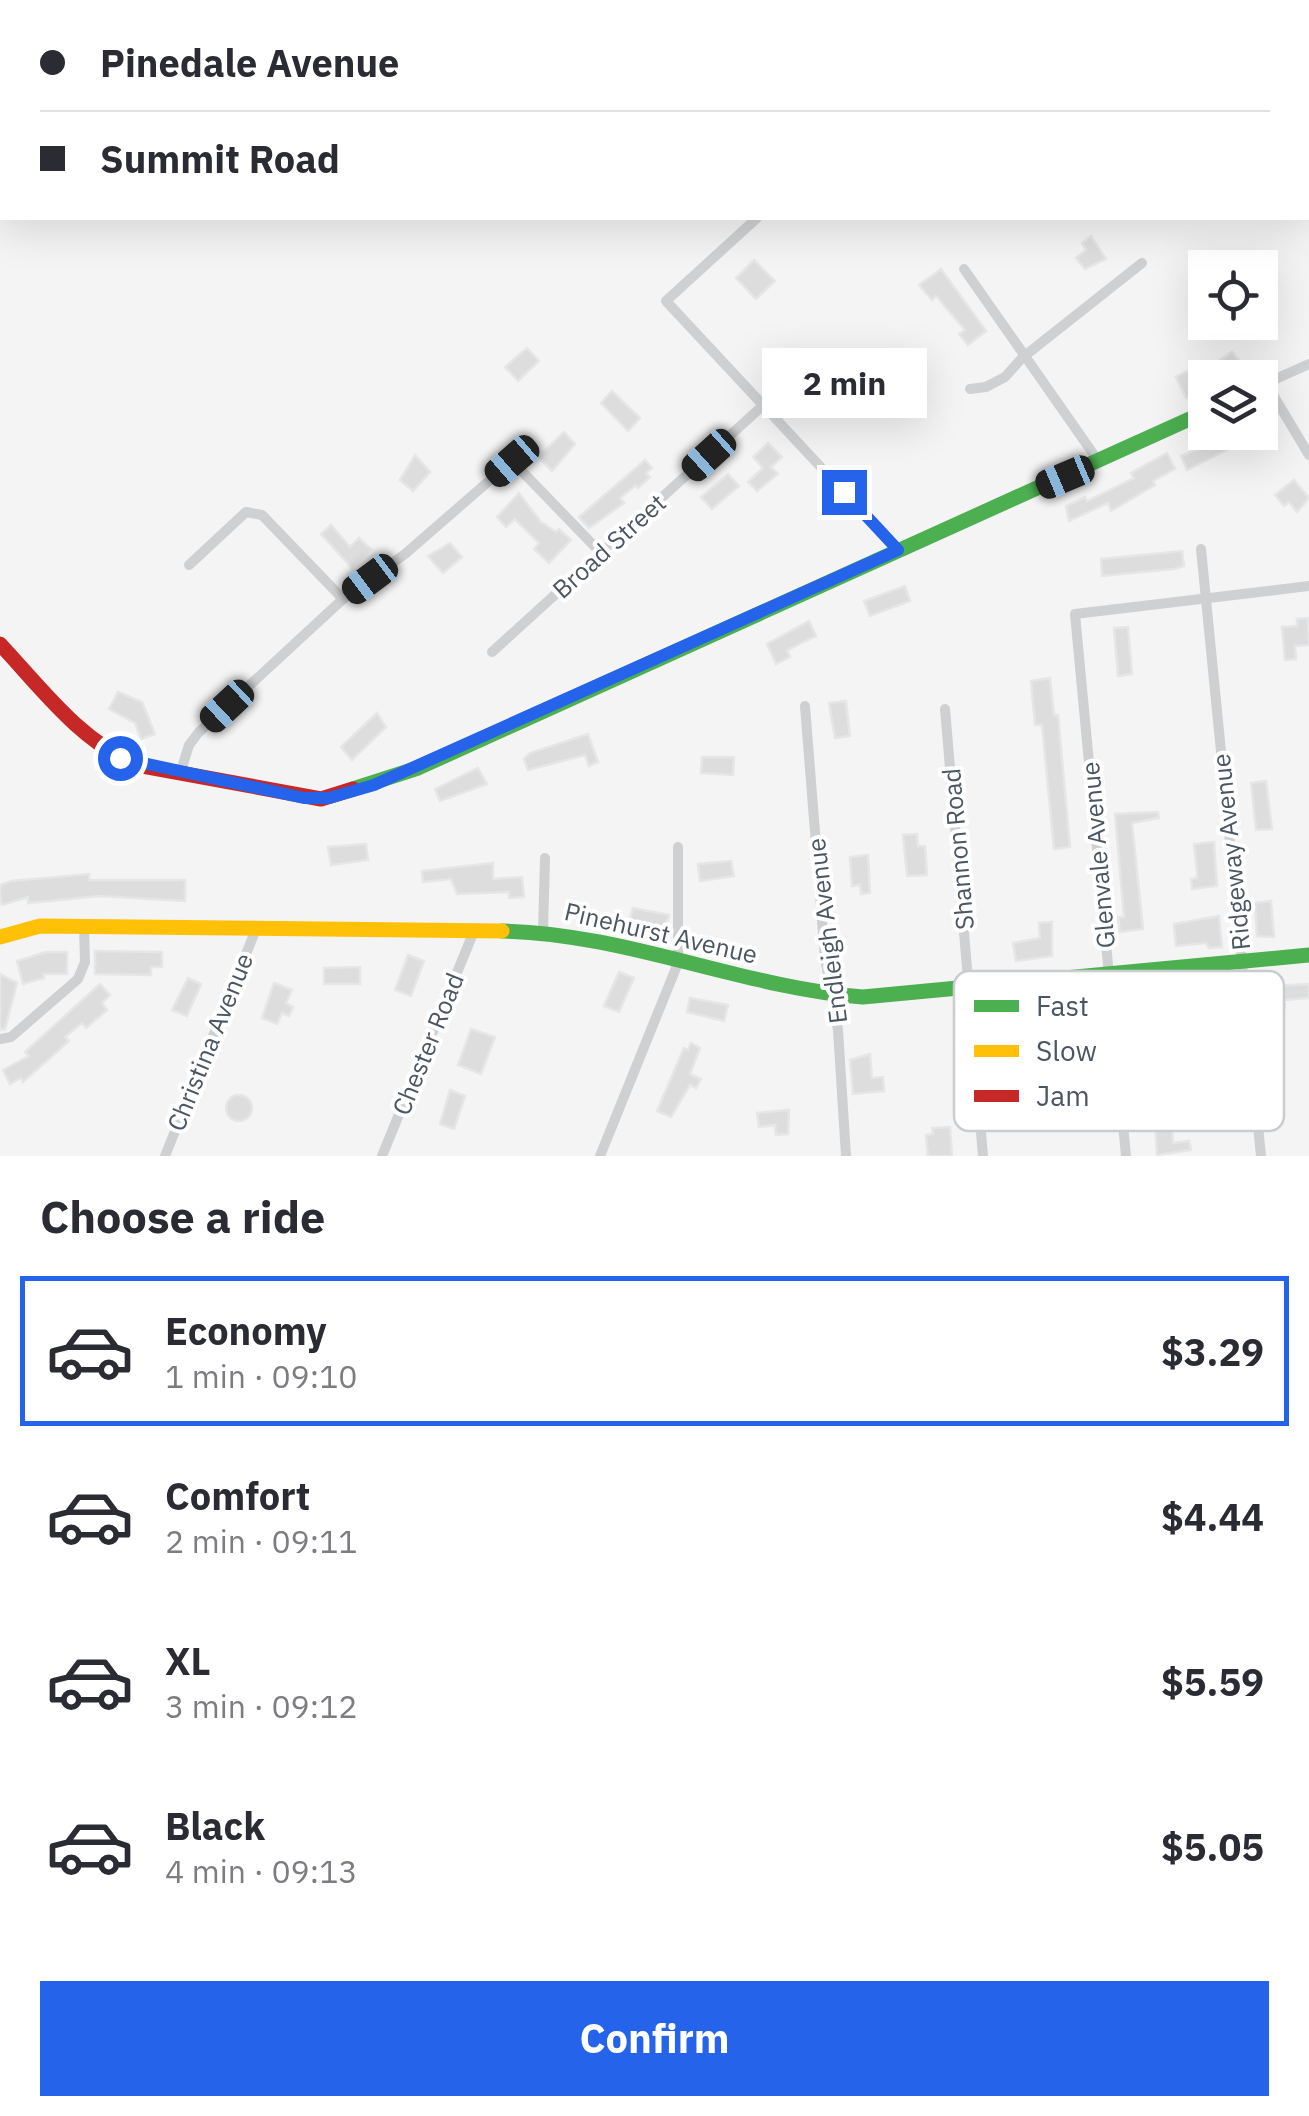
<!DOCTYPE html>
<meta charset="utf-8">
<style>
:root{--surface:#fff;--page:#f7f7f7;--text:#2b2b33;--muted:#7c7c81;--line:#e1e1e2;--accent:#2563eb}
body{margin:0;font-family:"IBM Plex Sans",sans-serif;background:var(--page);color:var(--text);height:100vh;display:flex;flex-direction:column;font-size:38px;white-space:nowrap}
*{box-sizing:border-box;margin:0}
p{font-size:32px;color:var(--muted)}
.icon{flex:none;width:55px;height:55px;fill:none;stroke:currentColor;stroke-width:2;stroke-linecap:round;stroke-linejoin:round}
.map{position:relative;height:1156px;overflow:hidden}
.drawer{display:flex;flex-direction:column;background:var(--surface);flex:1}
.drawer>*{flex:none}
.hud{position:absolute;left:0px;top:0px;width:1310px;height:220px;box-shadow:0 10px 40px #0002;display:grid;align-content:center;height:220px;padding:0 40px;background:var(--surface)}
.buttons{position:absolute;left:1188px;top:250px;display:grid;gap:20px}
.buttons a{display:grid;place-items:center;width:90px;height:90px;border-radius:0px;background:var(--surface);box-shadow:0 10px 40px #0002;font-size:50px}
.end{position:absolute;width:45px;height:45px;margin:-22px;border:12px solid #2563eb;background:#fff;box-shadow:0 0 0 5px #fff}
.from{border-radius:50%}
.bubble{position:absolute;height:70px;border-radius:0px;background:var(--surface);box-shadow:0 10px 40px #0002;font-size:32px;font-weight:700;line-height:70px;text-align:center}
.car{position:absolute;width:30px;height:60px;margin:-30px -15px;border-radius:12px;box-shadow:0 0 8px 2px #0007;background:linear-gradient(#222 24%,#8ab4d8 0 40%,#222 0 76%,#8ab4d8 0 86%,#222 0)}
.hud b{display:flex;align-items:center;gap:35px;height:95px;font-size:38px}
.hud b+b{border-top:2px solid var(--line)}
.hud i{width:25px;height:25px;background:var(--text)}
ul{padding:0;list-style:none}
li{display:flex;align-items:center;gap:30px;height:150px;margin:0 20px 15px;padding:0 20px;border:5px solid transparent;border-radius:0px}
li div{flex:1}
li b{display:block;font-size:38px}
li em{font-style:normal;font-weight:700}
li.on{border-color:var(--accent)}
li>.icon{width:90px;height:90px;stroke-width:1.5}
h2{padding:0 40px;font-size:45px;line-height:120px}
.cta{display:flex;gap:20px;margin-top:auto;padding:20px 40px}
.cta a{flex:1;height:115px;border-radius:0px;background:var(--accent);color:#fff;font-size:40px;font-weight:700;line-height:115px;text-align:center}
.map>svg:first-child{display:block}
.lines{fill:none;stroke-linecap:round;stroke-linejoin:round}
.stream{stroke:#aee2f0;stroke-width:4}
.building{fill:#ddddde;stroke:#e5e6e7;stroke-width:2.5}
.street{stroke:#ced0d2;stroke-width:10}
.fast{stroke:#4caf50;stroke-width:15}
.slow{stroke:#ffc107;stroke-width:15}
.jam{stroke:#c62828;stroke-width:15}
.route{stroke:#2563eb;stroke-width:12}
.labels{text-anchor:middle;stroke-width:8;stroke-linejoin:round;paint-order:stroke}
.street-label{font-size:25px;fill:#4a5661;stroke:#fff}
.key{fill:#fff;stroke:#c9ccd0;stroke-width:2.5}
.key-label{font-size:28px;fill:#4a5661}
</style>
<div class="map">
<svg width="1309" height="1156" viewBox="0 0 1309 1156">
<rect width="100%" height="100%" fill="#f4f4f4"/>
<g class="lines">
<g class="stream">
<path d="M 612,0 L 617,2"/>
<path d="M 835,0 L 837,2"/>
<path d="M 1308,214 L 1309,215"/>
</g>
</g>
<g class="building">
<path d="M 1091,236 L 1106,259 L 1085,269 L 1076,258 L 1086,250 L 1082,243 Z"/>
<path d="M 754,260 L 775,281 L 756,299 L 736,278 Z"/>
<path d="M 941,269 L 986,331 L 968,345 L 959,334 L 965,330 L 936,296 L 932,300 L 919,285 Z"/>
<path d="M 527,348 L 539,361 L 518,381 L 505,367 Z"/>
<path d="M 1232,352 L 1242,364 L 1225,373 L 1227,378 L 1205,378 L 1205,389 L 1186,398 L 1176,377 L 1191,369 L 1194,376 L 1199,374 Z"/>
<path d="M 612,391 L 640,418 L 628,431 L 601,403 Z"/>
<path d="M 564,432 L 575,444 L 552,471 L 538,457 Z"/>
<path d="M 1219,432 L 1244,432 L 1247,440 L 1187,470 L 1181,456 L 1207,445 L 1204,438 Z"/>
<path d="M 768,443 L 782,457 L 771,467 L 778,474 L 757,491 L 748,482 L 763,468 L 753,457 Z"/>
<path d="M 1167,453 L 1175,469 L 1153,481 L 1155,485 L 1111,511 L 1108,503 L 1069,521 L 1066,506 L 1085,497 L 1087,501 L 1134,478 L 1131,473 Z"/>
<path d="M 415,455 L 430,472 L 413,491 L 400,480 Z"/>
<path d="M 645,460 L 652,468 L 646,473 L 650,477 L 638,488 L 636,485 L 620,498 L 624,503 L 589,528 L 579,517 Z"/>
<path d="M 728,474 L 739,486 L 712,509 L 701,497 Z"/>
<path d="M 1294,480 L 1309,498 L 1297,512 L 1289,502 L 1284,506 L 1275,495 Z"/>
<path d="M 519,493 L 541,522 L 556,532 L 559,529 L 571,540 L 549,563 L 534,549 L 539,543 L 515,519 L 506,527 L 497,517 Z"/>
<path d="M 331,525 L 350,547 L 359,538 L 371,549 L 352,568 L 321,534 Z"/>
<path d="M 450,543 L 462,557 L 443,573 L 428,556 Z"/>
<path d="M 1182,551 L 1184,566 L 1174,569 L 1102,576 L 1101,559 Z"/>
<path d="M 905,586 L 910,601 L 870,616 L 864,601 Z"/>
<path d="M 1308,618 L 1309,645 L 1295,646 L 1296,659 L 1285,660 L 1282,627 L 1297,626 L 1297,619 Z"/>
<path d="M 809,621 L 816,636 L 787,650 L 790,657 L 776,664 L 767,644 Z"/>
<path d="M 1128,627 L 1132,674 L 1118,676 L 1114,628 Z"/>
<path d="M 1050,678 L 1054,715 L 1058,715 L 1070,847 L 1054,849 L 1042,725 L 1035,725 L 1031,681 Z"/>
<path d="M 118,692 L 142,702 L 155,734 L 141,739 L 135,723 L 109,709 Z"/>
<path d="M 846,701 L 850,736 L 835,738 L 829,703 Z"/>
<path d="M 377,713 L 386,727 L 352,760 L 341,747 Z"/>
<path d="M 588,734 L 598,762 L 589,766 L 585,755 L 528,770 L 524,759 L 530,753 Z"/>
<path d="M 702,757 L 734,757 L 733,775 L 701,773 Z"/>
<path d="M 478,768 L 487,784 L 440,801 L 435,789 Z"/>
<path d="M 1266,781 L 1272,829 L 1256,830 L 1251,783 Z"/>
<path d="M 1158,812 L 1159,818 L 1132,823 L 1143,929 L 1120,932 L 1118,917 L 1124,917 L 1115,814 Z"/>
<path d="M 917,834 L 918,846 L 925,846 L 927,875 L 907,876 L 903,835 Z"/>
<path d="M 1214,842 L 1217,886 L 1192,889 L 1191,879 L 1197,878 L 1197,872 L 1194,844 Z"/>
<path d="M 366,844 L 368,860 L 331,865 L 328,847 Z"/>
<path d="M 868,855 L 870,893 L 861,894 L 860,885 L 852,886 L 850,857 Z"/>
<path d="M 731,861 L 734,876 L 700,881 L 698,864 Z"/>
<path d="M 493,863 L 493,879 L 522,877 L 524,897 L 509,898 L 509,892 L 457,894 L 451,879 L 423,882 L 422,871 Z"/>
<path d="M 89,874 L 89,880 L 185,880 L 185,901 L 99,896 L 28,903 L 28,897 L 2,905 L 0,896 L 0,885 L 11,881 Z"/>
<path d="M 1271,901 L 1274,937 L 1257,936 L 1255,903 Z"/>
<path d="M 633,908 L 669,915 L 665,930 L 629,923 Z"/>
<path d="M 1219,916 L 1222,947 L 1209,948 L 1206,943 L 1176,946 L 1174,924 Z"/>
<path d="M 1052,922 L 1052,956 L 1016,961 L 1013,943 L 1040,938 L 1039,923 Z"/>
<path d="M 95,951 L 162,952 L 162,967 L 151,967 L 151,975 L 95,974 Z"/>
<path d="M 46,952 L 67,952 L 67,974 L 43,974 L 44,978 L 23,984 L 17,961 Z"/>
<path d="M 408,955 L 424,961 L 411,996 L 395,990 Z"/>
<path d="M 360,967 L 360,984 L 324,984 L 324,968 Z"/>
<path d="M 619,972 L 634,978 L 619,1012 L 604,1006 Z"/>
<path d="M 0,974 L 17,983 L 5,1029 L 0,1030 Z"/>
<path d="M 188,978 L 201,984 L 187,1016 L 172,1010 Z"/>
<path d="M 274,983 L 292,990 L 286,1003 L 293,1007 L 289,1016 L 282,1013 L 277,1024 L 262,1018 Z"/>
<path d="M 100,984 L 110,995 L 102,1003 L 107,1010 L 86,1028 L 82,1023 L 65,1037 L 69,1041 L 23,1082 L 21,1078 L 10,1084 L 3,1070 L 29,1056 L 25,1052 Z"/>
<path d="M 1309,984 L 1309,998 L 1284,1000 L 1285,1007 L 1270,1008 L 1269,986 Z"/>
<path d="M 690,998 L 728,1005 L 724,1021 L 687,1012 Z"/>
<path d="M 471,1029 L 495,1037 L 481,1074 L 458,1065 Z"/>
<path d="M 691,1043 L 700,1048 L 690,1074 L 701,1079 L 696,1088 L 690,1085 L 671,1117 L 657,1111 L 684,1048 L 688,1050 Z"/>
<path d="M 870,1054 L 872,1078 L 883,1077 L 884,1091 L 853,1094 L 850,1060 Z"/>
<path d="M 450,1090 L 465,1096 L 454,1129 L 440,1124 Z"/>
<circle cx="239" cy="1108" r="13"/>
<path d="M 789,1110 L 788,1134 L 776,1135 L 775,1125 L 759,1127 L 757,1113 Z"/>
<path d="M 1172,1123 L 1173,1143 L 1189,1141 L 1191,1150 L 1157,1155 L 1155,1124 Z"/>
<path d="M 950,1127 L 952,1156 L 928,1156 L 926,1135 L 933,1134 L 932,1128 Z"/>
</g>
<g class="lines">
<g class="street">
<path d="M 763,0 L 767,2"/>
<path d="M 1179,0 L 1181,2"/>
<path d="M 806,2 L 809,0"/>
<path d="M 1225,2 L 1228,0"/>
<path d="M 1308,115 L 1309,114"/>
<path d="M 1308,150 L 1309,152"/>
<path d="M 0,174 L 2,172"/>
<path d="M 757,218 L 666,301 L 898,550"/>
<path d="M 964,269 L 1099,462"/>
<path d="M 1266,383 L 1309,455"/>
<path d="M 1260,386 L 1309,364"/>
<path d="M 970,389 L 986,387 L 1005,377 L 1022,358 L 1142,263"/>
<path d="M 1201,549 L 1261,1156"/>
<path d="M 189,565 L 246,512 L 262,515 L 343,599"/>
<path d="M 492,652 L 813,360"/>
<path d="M 805,706 L 825,958 L 838,1030 L 846,1156"/>
<path d="M 945,709 L 983,1156"/>
<path d="M 180,774 L 189,745 L 199,732 L 343,599 L 405,554 L 512,461 L 601,553"/>
<path d="M 543,931 L 545,858"/>
<path d="M 0,1039 L 11,1037 L 78,979 L 85,962 L 84,927"/>
<path d="M 165,1156 L 256,929"/>
<path d="M 382,1156 L 474,931"/>
<path d="M 600,1156 L 678,963 L 678,847"/>
<path d="M 1126,1156 L 1075,614 L 1309,586"/>
</g>
<g class="fast">
<path d="M 353,789 L 418,768 L 1205,412"/>
<path d="M 502,931 C 624,933 741,987 863,997 L 1309,955"/>
</g>
<path class="slow" d="M 0,937 L 40,926 L 502,931"/>
<path class="jam" d="M 0,644 C 42,689 80,741 137,765 L 321,799 L 353,789"/>
</g>
<g class="lines">
<path class="route" d="M 120,758 L 304,798 L 329,798 L 374,785 L 898,550 L 844,492"/>
</g>
<g class="labels">
<g class="street-label">
<text transform="translate(609 546) rotate(-42)" y="9">Broad Street</text>
<text transform="translate(958 849) rotate(-95)" y="9">Shannon Road</text>
<text transform="translate(1231 852) rotate(-96)" y="9">Ridgeway Avenue</text>
<text transform="translate(1098 855) rotate(-95)" y="9">Glenvale Avenue</text>
<text transform="translate(827 931) rotate(-97)" y="9">Endleigh Avenue</text>
<text transform="translate(661 933) rotate(13)" y="9">Pinehurst Avenue</text>
<text transform="translate(210 1042) rotate(-68)" y="9">Christina Avenue</text>
<text transform="translate(428 1044) rotate(-68)" y="9">Chester Road</text>
</g>
</g>
<rect x="954" y="971" width="330" height="160" rx="15" class="key"/>
<rect x="974" y="1000" width="45" height="12" fill="#4caf50"/>
<rect x="974" y="1045" width="45" height="12" fill="#ffc107"/>
<rect x="974" y="1090" width="45" height="12" fill="#c62828"/>
<g class="key-label">
<text x="1036" y="1016">Fast</text>
<text x="1036" y="1061">Slow</text>
<text x="1036" y="1106">Jam</text>
</g>
</svg>
<div class="buttons">
<a><svg class="icon" aria-label="locate" viewBox="0 0 24 24"><circle cx="12" cy="12" r="6"/><path d="M12 2v4M12 18v4M2 12h4M18 12h4"/></svg></a>
<a><svg class="icon" aria-label="layers" viewBox="0 0 24 24"><path d="M12 4l9 5-9 5-9-5zM3 14l9 5 9-5"/></svg></a>
</div>
<i class="end from" style="left:120px;top:758px"></i>
<i class="end" style="left:844px;top:492px"></i>
<div class="bubble" style="left:762px;top:348px;width:165px">2 min</div>
<i class="car" style="left:709px;top:455px;rotate:228deg"></i>
<i class="car" style="left:512px;top:461px;rotate:229deg"></i>
<i class="car" style="left:1065px;top:477px;rotate:247deg"></i>
<i class="car" style="left:370px;top:579px;rotate:233deg"></i>
<i class="car" style="left:227px;top:706px;rotate:227deg"></i>
<div class="hud">
<b><i class="from"></i>Pinedale Avenue</b>
<b><i></i>Summit Road</b>
</div>
</div>
<section class="drawer">
<h2>Choose a ride</h2>
<ul>
<li class="on"><svg class="icon" aria-label="car" viewBox="0 0 24 24"><path d="M5 17H2v-5l4-1 3-4h7l3 4 3 1v5h-3M9 17h6M6 11h13"/><circle cx="7" cy="17" r="2"/><circle cx="17" cy="17" r="2"/></svg><div><b>Economy</b><p>1 min · 09:10</p></div><em>$3.29</em></li>
<li><svg class="icon" aria-label="car" viewBox="0 0 24 24"><path d="M5 17H2v-5l4-1 3-4h7l3 4 3 1v5h-3M9 17h6M6 11h13"/><circle cx="7" cy="17" r="2"/><circle cx="17" cy="17" r="2"/></svg><div><b>Comfort</b><p>2 min · 09:11</p></div><em>$4.44</em></li>
<li><svg class="icon" aria-label="car" viewBox="0 0 24 24"><path d="M5 17H2v-5l4-1 3-4h7l3 4 3 1v5h-3M9 17h6M6 11h13"/><circle cx="7" cy="17" r="2"/><circle cx="17" cy="17" r="2"/></svg><div><b>XL</b><p>3 min · 09:12</p></div><em>$5.59</em></li>
<li><svg class="icon" aria-label="car" viewBox="0 0 24 24"><path d="M5 17H2v-5l4-1 3-4h7l3 4 3 1v5h-3M9 17h6M6 11h13"/><circle cx="7" cy="17" r="2"/><circle cx="17" cy="17" r="2"/></svg><div><b>Black</b><p>4 min · 09:13</p></div><em>$5.05</em></li>
</ul>
<div class="cta"><a>Confirm</a></div>
</section>
